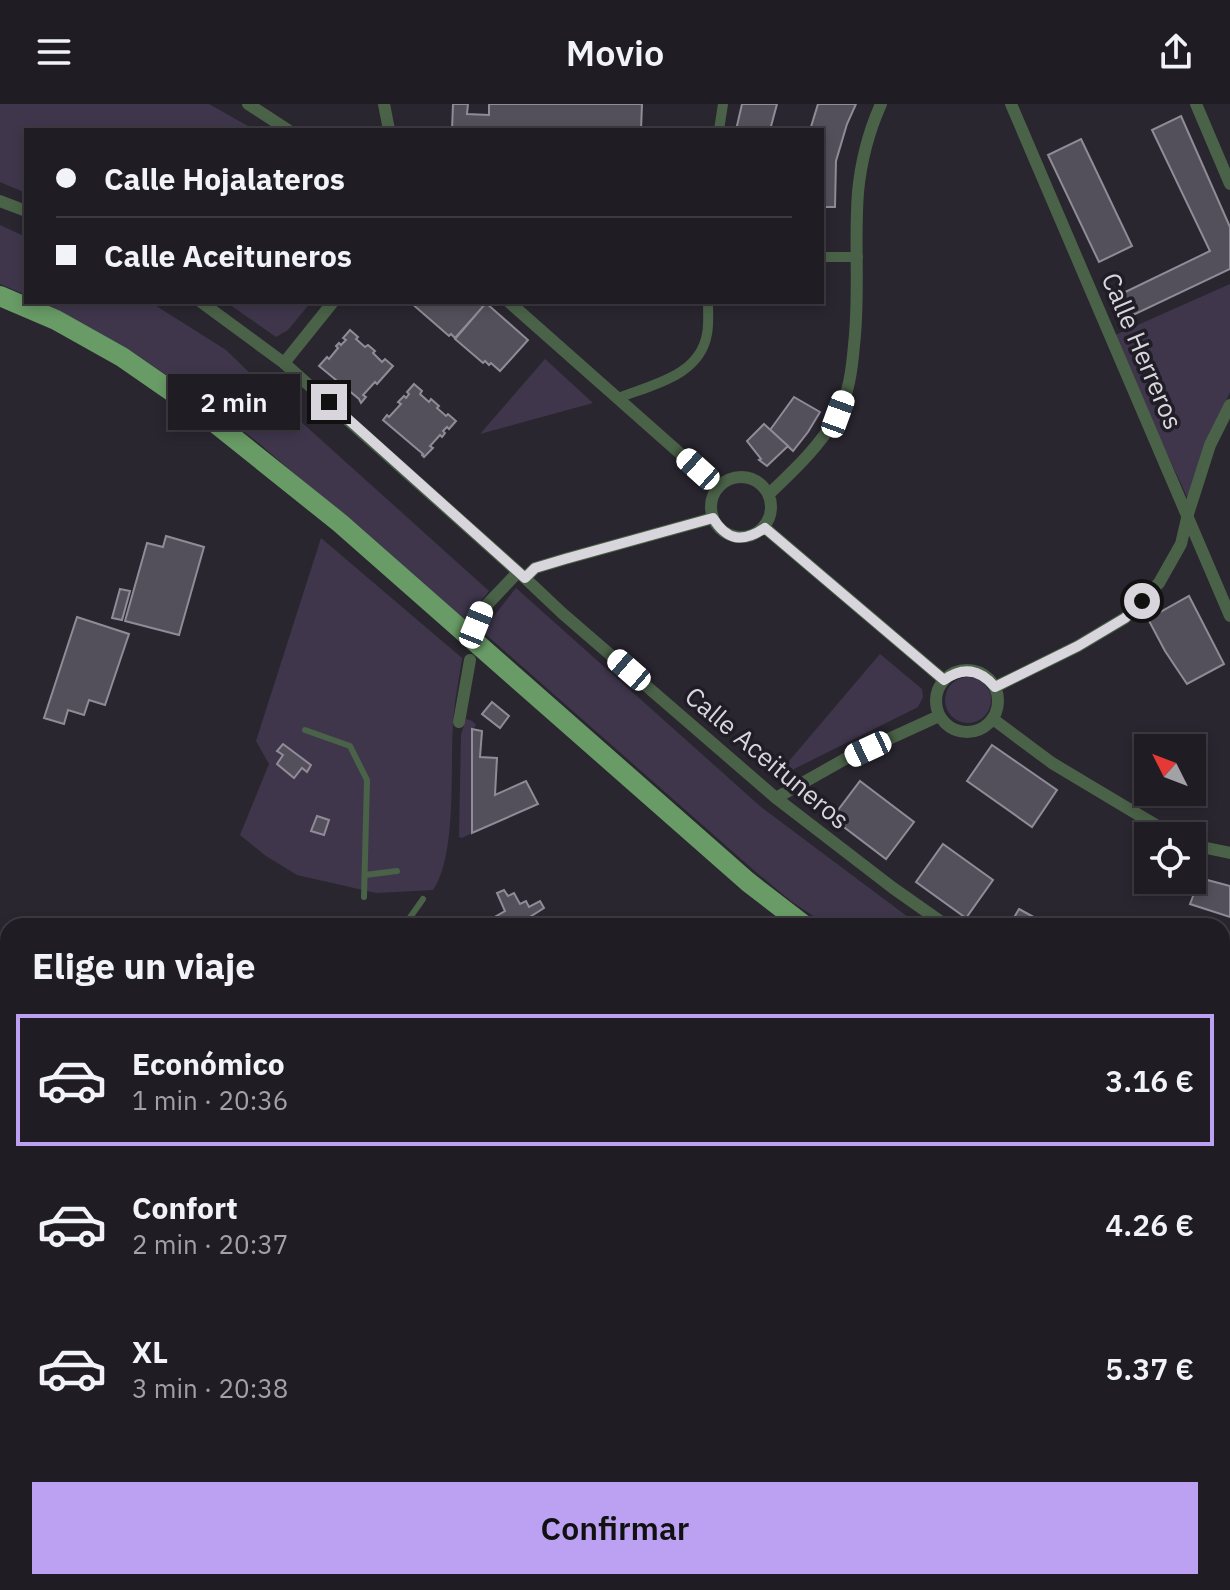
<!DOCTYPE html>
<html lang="es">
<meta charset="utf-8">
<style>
:root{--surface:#201c24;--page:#28252c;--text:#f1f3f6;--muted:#a2a1a6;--line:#3d3a41;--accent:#bca0f2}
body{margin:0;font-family:"IBM Plex Sans",sans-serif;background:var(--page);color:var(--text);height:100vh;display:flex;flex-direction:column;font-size:30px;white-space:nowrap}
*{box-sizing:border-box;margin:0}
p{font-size:26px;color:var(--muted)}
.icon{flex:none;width:44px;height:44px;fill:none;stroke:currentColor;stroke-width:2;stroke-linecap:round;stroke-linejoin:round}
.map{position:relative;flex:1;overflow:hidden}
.side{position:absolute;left:0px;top:814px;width:1230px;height:672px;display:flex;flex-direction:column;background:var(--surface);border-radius:24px 24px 0 0;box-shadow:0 4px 12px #0003,0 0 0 2px var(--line)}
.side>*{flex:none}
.hud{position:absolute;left:24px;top:24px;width:800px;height:176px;border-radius:0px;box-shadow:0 4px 12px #0003,0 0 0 2px var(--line);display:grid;align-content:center;height:176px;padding:0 32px;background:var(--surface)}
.needle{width:52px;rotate:312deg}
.controls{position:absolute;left:1134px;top:630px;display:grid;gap:16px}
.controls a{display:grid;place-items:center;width:72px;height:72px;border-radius:0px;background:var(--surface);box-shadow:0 4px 12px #0003,0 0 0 2px var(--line);font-size:40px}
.end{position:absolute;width:36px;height:36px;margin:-18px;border:10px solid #d8d6dc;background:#111;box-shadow:0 0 0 4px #111}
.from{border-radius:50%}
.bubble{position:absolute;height:56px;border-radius:0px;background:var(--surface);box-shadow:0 4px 12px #0003,0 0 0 2px var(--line);font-size:26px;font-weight:600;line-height:56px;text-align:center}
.car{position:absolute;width:24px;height:48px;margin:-24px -12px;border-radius:10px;box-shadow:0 0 6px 2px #0007;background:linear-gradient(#fff 24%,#345 0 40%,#fff 0 76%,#345 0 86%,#fff 0)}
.hud b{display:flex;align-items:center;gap:28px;height:76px;font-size:30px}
.hud b+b{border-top:2px solid var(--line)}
.hud i{width:20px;height:20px;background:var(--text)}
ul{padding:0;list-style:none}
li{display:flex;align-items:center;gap:24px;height:132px;margin:0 16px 12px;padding:0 16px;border:4px solid transparent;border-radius:0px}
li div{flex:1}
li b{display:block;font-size:30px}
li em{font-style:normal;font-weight:600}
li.selected{border-color:var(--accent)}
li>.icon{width:72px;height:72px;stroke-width:1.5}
h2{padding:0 32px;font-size:36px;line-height:96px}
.cta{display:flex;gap:16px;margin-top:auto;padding:16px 32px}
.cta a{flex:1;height:92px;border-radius:0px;background:var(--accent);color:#111;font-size:32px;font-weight:600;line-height:92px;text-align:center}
header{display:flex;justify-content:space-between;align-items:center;height:104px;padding:0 32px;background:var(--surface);font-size:36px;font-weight:600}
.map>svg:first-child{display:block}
.green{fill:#3f364c}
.building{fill:#54505b;stroke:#908b97;stroke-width:2}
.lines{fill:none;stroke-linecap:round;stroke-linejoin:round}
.service{stroke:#4a6248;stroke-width:6}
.pedestrian{stroke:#4a6248;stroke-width:10}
.minor{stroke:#4a6248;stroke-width:12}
.primary{stroke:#689b65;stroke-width:20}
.route{stroke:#d8d6dc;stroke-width:10}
.labels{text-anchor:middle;stroke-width:7;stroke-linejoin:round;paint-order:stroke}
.street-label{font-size:26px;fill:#d8d6dc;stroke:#201d26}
</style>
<header><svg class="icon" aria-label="menu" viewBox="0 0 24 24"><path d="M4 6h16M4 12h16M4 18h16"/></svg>Movio<svg class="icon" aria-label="share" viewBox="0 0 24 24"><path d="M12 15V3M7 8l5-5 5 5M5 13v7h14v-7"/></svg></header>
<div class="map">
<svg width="1230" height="1486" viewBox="0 0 1230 1486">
<rect width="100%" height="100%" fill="#2a2630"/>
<g class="green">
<path d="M 0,0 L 209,0 L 255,26 L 26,26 L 26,89 L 0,78 Z"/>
<path d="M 0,121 L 26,133 L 26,191 L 0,180 Z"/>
<path d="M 1230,180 L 1230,288 L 1206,342 L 1188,395 L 1113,232 Z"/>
<path d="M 41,198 L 150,198 L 226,246 L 289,307 L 489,487 L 465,517 L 261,341 L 203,296 L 128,245 Z"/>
<path d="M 226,198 L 311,198 L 288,226 L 276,233 Z"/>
<path d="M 545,255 L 593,299 L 480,330 Z"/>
<path d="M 321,434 L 462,554 C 459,576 454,599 453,621 C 450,664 457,751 433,786 L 376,789 L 297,771 L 266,752 L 240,731 L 269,660 L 256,637 Z"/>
<path d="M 516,484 L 761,703 L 920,822 L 828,822 L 791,797 L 757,769 L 482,527 Z"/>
<path d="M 880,550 L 922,585 L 923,593 L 918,603 L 782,671 L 778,670 Z"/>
<circle cx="968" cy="596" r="23"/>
<path d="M 466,615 L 472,617 L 476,621 L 472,626 L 472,729 L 462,734 L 459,733 L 461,631 Z"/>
<path d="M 1222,961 L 1230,962 L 1230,1051 L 1222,1047 Z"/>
</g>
<g class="building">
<path d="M 453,0 L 468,0 L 467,10 L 489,11 L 489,0 L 642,0 L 641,26 L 452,26 Z"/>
<path d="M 742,0 L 777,0 L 770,26 L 736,26 Z"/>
<path d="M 818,0 L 856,0 L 847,20 L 836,57 L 835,103 L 822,103 L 822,26 L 810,26 Z"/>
<path d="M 1181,12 L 1230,123 L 1230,165 L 1129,213 L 1119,191 L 1210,147 L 1152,26 Z"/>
<path d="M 1081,35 L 1132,142 L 1099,158 L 1048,51 Z"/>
<path d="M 410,198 L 479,198 L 483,203 L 455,234 L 451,230 L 449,232 Z"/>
<path d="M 486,199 L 528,236 L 500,267 L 491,259 L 489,261 L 485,257 L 483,259 L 455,235 Z"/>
<path d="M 350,226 L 358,233 L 356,235 L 365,243 L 368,241 L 375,247 L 373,249 L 382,258 L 385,255 L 393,262 L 377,280 L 375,278 L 363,291 L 366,293 L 361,299 L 359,295 L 319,262 L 327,253 L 329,255 L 338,244 L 336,242 L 339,239 L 341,241 L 346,236 L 343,234 Z"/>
<path d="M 414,280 L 422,287 L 420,290 L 429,298 L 431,295 L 439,302 L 437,304 L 446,312 L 448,310 L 456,317 L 449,325 L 447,323 L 443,327 L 445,329 L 442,333 L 440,331 L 430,342 L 433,344 L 424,353 L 422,351 L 423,350 L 383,316 L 387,311 L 389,313 L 401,300 L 398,298 L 404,292 L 406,294 L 409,290 L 407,288 Z"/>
<path d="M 794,293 L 820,308 L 808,328 L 793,347 L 770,326 Z"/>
<path d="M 764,320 L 788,342 L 767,362 L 759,356 L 761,355 L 747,337 Z"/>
<path d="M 166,432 L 204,443 L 179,531 L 125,517 L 147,439 L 163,443 Z"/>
<path d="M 120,485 L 130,487 L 122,516 L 112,514 Z"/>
<path d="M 1189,492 L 1224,560 L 1187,580 L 1165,547 L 1148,515 Z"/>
<path d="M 77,513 L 129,530 L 105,601 L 89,596 L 84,611 L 68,606 L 64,620 L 44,614 Z"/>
<path d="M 492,598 L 509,612 L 500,624 L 482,610 Z"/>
<path d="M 472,625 L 482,627 L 480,653 L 497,654 L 495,691 L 526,677 L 538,700 L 472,729 Z"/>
<path d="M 283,640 L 311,661 L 307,668 L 302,664 L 294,674 L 277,660 L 283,651 L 277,647 Z"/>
<path d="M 992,641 L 1057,686 L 1032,723 L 967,677 Z"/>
<path d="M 860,677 L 914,718 L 886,755 L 832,714 Z"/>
<path d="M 317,712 L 329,716 L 324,731 L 311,727 Z"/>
<path d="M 943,740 L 993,776 L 966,814 L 916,778 Z"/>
<path d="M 1200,774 L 1230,782 L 1230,813 L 1190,800 Z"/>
<path d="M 504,786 L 508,792 L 514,789 L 520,800 L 526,797 L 529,803 L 540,797 L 544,804 L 525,816 L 506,822 L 503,817 L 496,820 L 493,814 L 505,807 L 497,789 Z"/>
<path d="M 1019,805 L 1050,822 L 1009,822 Z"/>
</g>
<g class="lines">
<g class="service">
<path d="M 305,626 L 350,642 L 367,676 L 364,793"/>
<path d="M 365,771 L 397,767"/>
<path d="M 438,816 L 455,818"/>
<path d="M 404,822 L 423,795"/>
<path d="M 1222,1216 L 1230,1222"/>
</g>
<g class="pedestrian">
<path d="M 719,26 L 723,0"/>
<path d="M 822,153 L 858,153"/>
<path d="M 618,294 C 651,281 700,272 707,230 C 709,220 708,208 708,198"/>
</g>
<g class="minor">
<path d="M 248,0 L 288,26"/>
<path d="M 384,0 L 389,26"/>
<path d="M 1011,0 L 1230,512"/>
<path d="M 1196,0 L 1230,80"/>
<path d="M 0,97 L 26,107"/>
<path d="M 201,198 L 284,259 L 525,474 L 562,509 L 776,694 L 893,784 L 947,822"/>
<path d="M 509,198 L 718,383"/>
<path d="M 284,259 L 333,198"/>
<circle cx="741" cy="403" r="30"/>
<path d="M 769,390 C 794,366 819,343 837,312 C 849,290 852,265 854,241 C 860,190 854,139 858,88 C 861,57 868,29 881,0"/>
<path d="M 765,424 L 944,576"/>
<path d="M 525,474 L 535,464 L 565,455 L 713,414"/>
<path d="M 476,521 L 482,506 L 518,468"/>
<circle cx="967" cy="597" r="31"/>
<path d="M 995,583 L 1078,542 L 1125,514 L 1159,479 L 1181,440 L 1188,410 L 1210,341 L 1230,301"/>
<path d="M 993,615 L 1052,659 L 1174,732"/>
<path d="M 459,618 L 470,556"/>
<path d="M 776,694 L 845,655 L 939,612"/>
<path d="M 1192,741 L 1230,749"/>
<path d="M 1222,946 L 1230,947"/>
</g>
<g class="primary">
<path d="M 0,192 L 56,216 L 122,253 L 200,307 L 340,419 L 748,778 L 805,822"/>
<path d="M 1222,1069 L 1230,1072"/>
</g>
</g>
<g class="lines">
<path class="route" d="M 329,298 L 525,474 L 535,464 L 565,455 L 713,414 C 727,437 743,439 765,424 L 944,576 C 963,562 980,565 995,583 L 1078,542 L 1125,514 L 1142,497"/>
</g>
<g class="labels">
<g class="street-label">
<text transform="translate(1142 247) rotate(67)" y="9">Calle Herreros</text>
<text transform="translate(767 654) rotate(40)" y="9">Calle Aceituneros</text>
</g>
</g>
</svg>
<div class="controls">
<a><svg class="needle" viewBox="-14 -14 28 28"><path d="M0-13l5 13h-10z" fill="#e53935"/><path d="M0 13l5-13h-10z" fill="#a2a1a6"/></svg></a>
<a><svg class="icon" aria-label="locate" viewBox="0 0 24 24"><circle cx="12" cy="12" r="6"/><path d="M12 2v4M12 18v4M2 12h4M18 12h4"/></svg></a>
</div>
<i class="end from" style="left:1142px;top:497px"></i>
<i class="end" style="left:329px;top:298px"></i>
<div class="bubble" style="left:168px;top:270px;width:132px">2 min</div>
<i class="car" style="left:838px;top:310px;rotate:20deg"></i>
<i class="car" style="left:698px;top:365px;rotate:312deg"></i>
<i class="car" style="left:476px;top:521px;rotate:22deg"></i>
<i class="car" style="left:629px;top:566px;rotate:311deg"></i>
<i class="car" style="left:868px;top:645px;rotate:245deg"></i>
<div class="hud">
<b><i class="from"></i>Calle Hojalateros</b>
<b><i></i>Calle Aceituneros</b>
</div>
<section class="side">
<h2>Elige un viaje</h2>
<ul>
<li class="selected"><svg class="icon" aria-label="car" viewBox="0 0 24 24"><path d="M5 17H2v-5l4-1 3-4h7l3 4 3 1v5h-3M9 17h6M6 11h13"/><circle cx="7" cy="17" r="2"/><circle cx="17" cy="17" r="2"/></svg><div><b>Económico</b><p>1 min · 20:36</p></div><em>3.16 €</em></li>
<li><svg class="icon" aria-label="car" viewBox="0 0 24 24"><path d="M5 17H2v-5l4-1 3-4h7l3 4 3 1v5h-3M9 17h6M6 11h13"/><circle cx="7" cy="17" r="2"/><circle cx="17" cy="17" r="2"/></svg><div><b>Confort</b><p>2 min · 20:37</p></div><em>4.26 €</em></li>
<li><svg class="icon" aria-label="car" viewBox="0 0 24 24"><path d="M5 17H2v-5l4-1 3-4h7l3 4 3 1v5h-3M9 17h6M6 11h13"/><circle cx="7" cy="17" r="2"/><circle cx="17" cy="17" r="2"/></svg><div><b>XL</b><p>3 min · 20:38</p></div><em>5.37 €</em></li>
</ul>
<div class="cta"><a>Confirmar</a></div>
</section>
</div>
